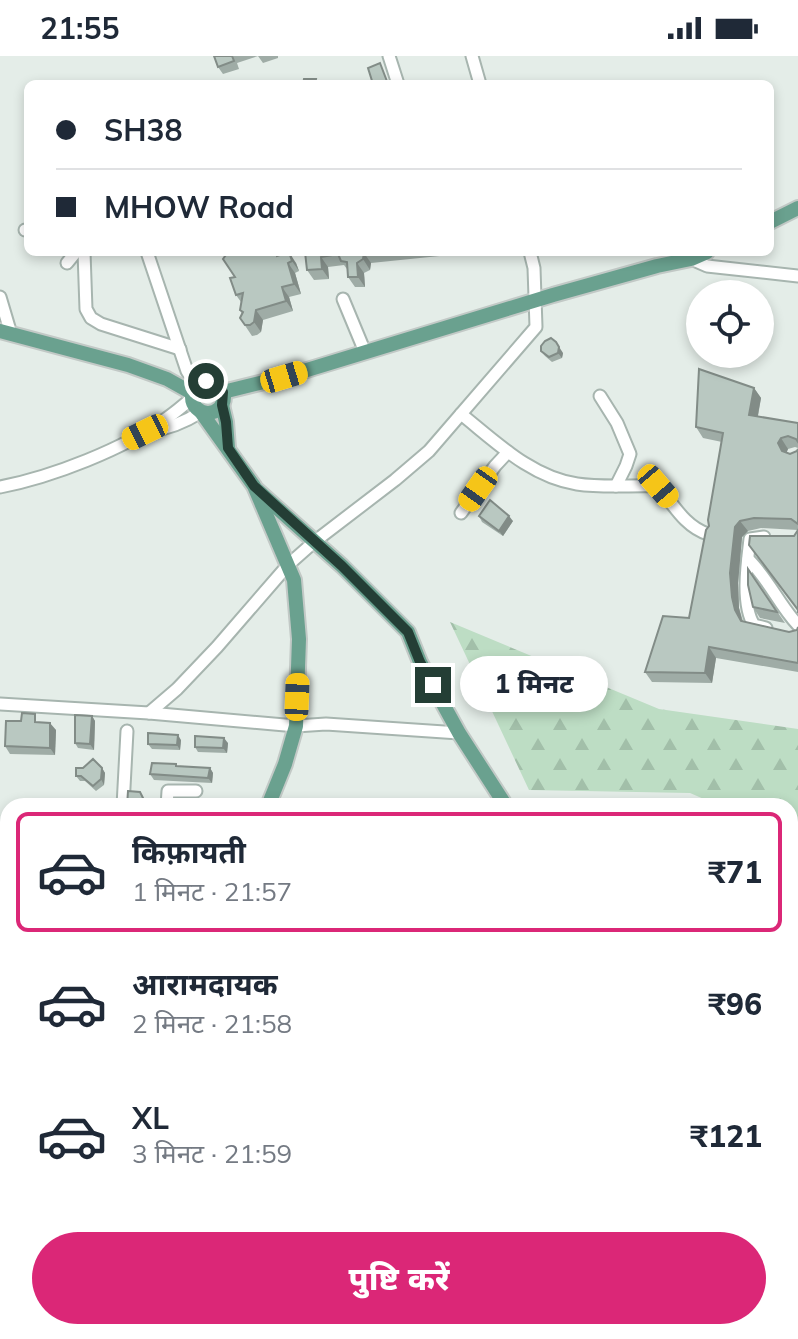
<!DOCTYPE html>
<html lang="hi">
<meta charset="utf-8">
<style>
:root{--surface:#fff;--page:#f6f6f7;--text:#1f2937;--muted:#747a83;--line:#e0e1e3;--accent:#db2777}
body{margin:0;font-family:Mulish,"Noto Sans Devanagari",sans-serif;background:var(--page);color:var(--text);height:100vh;display:flex;flex-direction:column;font-size:30px;white-space:nowrap}
*{box-sizing:border-box;margin:0}
p{font-size:26px;color:var(--muted)}
.icon{flex:none;width:44px;height:44px;fill:none;stroke:currentColor;stroke-width:2;stroke-linecap:round;stroke-linejoin:round}
.map{position:relative;flex:1;overflow:hidden}
.details{position:absolute;left:0px;top:742px;width:798px;height:542px;display:flex;flex-direction:column;background:var(--surface);border-radius:24px 24px 0 0;box-shadow:0 4px 12px #0003}
.details>*{flex:none}
.hud{position:absolute;left:24px;top:24px;width:750px;height:176px;border-radius:12px;box-shadow:0 4px 12px #0003;display:grid;align-content:center;height:176px;padding:0 32px;background:var(--surface)}
.tools{position:absolute;left:686px;top:224px;display:grid;gap:16px}
.tools a{display:grid;place-items:center;width:88px;height:88px;border-radius:50%;background:var(--surface);box-shadow:0 4px 12px #0003;font-size:40px}
.end{position:absolute;width:36px;height:36px;margin:-18px;border:10px solid #243e35;background:#fff;box-shadow:0 0 0 4px #fff}
.from{border-radius:50%}
.bubble{position:absolute;height:56px;border-radius:28px;background:var(--surface);box-shadow:0 4px 12px #0003;font-size:26px;font-weight:800;line-height:56px;text-align:center}
.car{position:absolute;width:24px;height:48px;margin:-24px -12px;border-radius:10px;box-shadow:0 0 6px 2px #0007;background:linear-gradient(#f5c518 24%,#345 0 40%,#f5c518 0 76%,#345 0 86%,#f5c518 0)}
.hud b{display:flex;align-items:center;gap:28px;height:76px;font-size:30px}
.hud b+b{border-top:2px solid var(--line)}
.hud i{width:20px;height:20px;background:var(--text)}
ul{padding:14px 0 0;list-style:none}
li{display:flex;align-items:center;gap:24px;height:120px;margin:0 16px 12px;padding:0 16px;border:4px solid transparent;border-radius:12px}
li div{flex:1}
li b{display:block;font-size:30px}
li em{font-style:normal;font-weight:800}
li.selected{border-color:var(--accent)}
li>.icon{width:72px;height:72px;stroke-width:1.5}
.action{display:flex;gap:16px;margin-top:auto;padding:16px 32px}
.action a{flex:1;height:92px;border-radius:48px;background:var(--accent);color:#fff;font-size:32px;font-weight:800;line-height:92px;text-align:center}
.status{display:flex;justify-content:space-between;align-items:center;height:56px;padding:0 40px;background:var(--surface);direction:ltr}
.status svg{height:22px;fill:currentColor}
.map>svg:first-child{display:block}
.forest{fill:url(#forest-firs)}
.lines{fill:none;stroke-linecap:round;stroke-linejoin:round}
.minor-casing{stroke:#a7b5af;stroke-width:15}
.major-casing{stroke:#c2c9c6;stroke-width:18}
.minor{stroke:#fff;stroke-width:11}
.major{stroke:#6aa18f;stroke-width:14}
.wall{fill:#9faca6}
.shaded-wall{fill:#828c87}
.building{fill:#b9c8c1;stroke:#828c87;stroke-width:2}
.route{stroke:#243e35;stroke-width:10}
</style>
<div class="status"><b>21:55</b><svg viewBox="0 0 49 12"><path d="M0 12V9h3v3zM5 12V6h3v6zM10 12V3h3v9zM15 12V0h3v12zM26 1h20v11H26zM47 4h2v5h-2z"/></svg></div>
<div class="map">
<svg width="798" height="1283" viewBox="0 0 798 1283">
<defs>
<pattern id="forest-firs" width="22" height="20" patternUnits="userSpaceOnUse" patternTransform="scale(2)"><rect width="22" height="20" fill="#bdddc4"/><path d="M5 1l3.5 6h-7zM16 11l3.5 6h-7z" fill="#a2bfa9"/></pattern>
</defs>
<rect width="100%" height="100%" fill="#e4ede8"/>
<path class="forest" d="M 450,566 L 659,653 L 798,673 L 798,782 L 790,779 L 790,750 L 720,750 L 690,737 L 529,734 Z"/>
<g class="lines">
<defs>
<g id="minor">
<path d="M 389,0 L 398,28"/>
<path d="M 472,0 L 480,28"/>
<path d="M 25,174 L 28,174"/>
<path d="M 84,196 L 86,253 L 91,262 L 101,268 L 180,293"/>
<path d="M 147,196 L 187,315 L 196,330"/>
<path d="M 691,203 L 707,210 L 798,220"/>
<path d="M 67,207 L 76,196"/>
<path d="M 0,241 L 11,278"/>
<path d="M 343,243 L 365,296"/>
<path d="M 600,340 L 617,367 L 630,398 L 626,410 L 616,430"/>
<path d="M 461,358 C 496,386 531,421 577,428 C 603,432 631,429 658,430 C 673,448 685,471 708,478"/>
<path d="M 150,375 C 170,373 185,366 201,356"/>
<path d="M 0,431 C 52,421 124,393 167,362 C 176,356 184,349 192,342"/>
<path d="M 461,457 L 495,410 L 508,396"/>
<path d="M 764,481 L 750,483 C 747,507 741,549 754,569 L 766,572"/>
<path d="M 748,503 C 768,522 779,549 798,569"/>
<path d="M 0,648 L 149,657 L 296,670 L 326,668 L 459,677"/>
<path d="M 149,657 L 177,633 L 217,591 L 288,509 L 314,486 L 395,424 L 429,395 L 536,271 L 534,212 L 530,196"/>
<path d="M 123,750 L 127,675"/>
<path d="M 167,750 L 168,735 L 196,735"/>
<path d="M 0,794 L 8,812"/>
<path d="M 790,934 L 798,942"/>
<path d="M 790,1021 L 798,1017"/>
<path d="M 0,1105 L 8,1101"/>
<path d="M 0,1185 L 8,1183"/>
<path d="M 0,1196 L 8,1207"/>
<path d="M 790,1231 L 798,1224"/>
<path d="M 0,1247 L 8,1273"/>
<path d="M 138,1276 L 142,1283"/>
<path d="M 323,1276 L 331,1283"/>
<path d="M 646,1276 L 663,1278 L 691,1276"/>
<path d="M 94,1283 L 94,1276"/>
</g>
<g id="major">
<path d="M 770,166 L 798,152"/>
<path d="M 0,275 L 128,309 L 167,323 L 192,337"/>
<circle cx="208" cy="341" r="16"/>
<path d="M 223,336 L 284,321 L 553,239 L 657,210 L 691,203 L 707,196"/>
<path d="M 222,349 L 226,366 L 228,392"/>
<path d="M 201,356 L 254,430 L 294,524 L 299,583 L 296,670 L 285,708 L 268,750"/>
<path d="M 257,434 L 342,510 L 408,576 L 420,606 L 459,677 L 506,750"/>
<path d="M 790,827 L 798,828"/>
<path d="M 0,1031 L 8,1025"/>
</g>
</defs>
<use href="#minor" class="minor-casing"/>
<use href="#major" class="major-casing"/>
<use href="#minor" class="minor"/>
<use href="#major" class="major"/>
</g>
<g class="wall">
<path d="M 214,0 L 278,0 L 278,2 L 263,7 L 258,0 L 237,7 L 239,13 L 223,18 L 218,11 Z"/>
<path d="M 305,196 L 459,196 L 459,198 L 371,207 L 370,214 L 364,217 L 365,231 L 355,231 L 348,221 L 347,213 L 344,209 L 328,211 L 329,223 L 314,224 L 307,214 Z"/>
<path d="M 240,197 L 280,199 L 296,207 L 299,215 L 295,217 L 301,238 L 289,241 L 293,255 L 263,264 L 261,276 L 257,279 L 252,280 L 240,262 L 242,258 L 240,254 L 241,246 L 236,239 L 235,221 Z"/>
<path d="M 541,295 L 563,297 L 562,302 L 552,306 L 545,300 Z"/>
<path d="M 754,332 L 761,342 L 758,360 L 798,367 L 798,392 L 795,391 L 788,393 L 786,397 L 790,398 L 797,395 L 798,393 L 798,474 L 761,472 L 748,475 L 742,481 L 738,527 L 739,552 L 743,565 L 789,576 L 797,574 L 798,571 L 798,616 L 716,602 L 712,627 L 652,626 L 645,616 L 689,562 L 709,470 L 722,386 L 703,382 L 696,371 Z"/>
<path d="M 479,460 L 513,465 L 503,480 L 482,466 Z"/>
<path d="M 748,513 L 785,567 L 760,562 L 753,551 Z"/>
<path d="M 92,660 L 95,665 L 94,694 L 78,692 L 75,687 Z"/>
<path d="M 41,666 L 56,674 L 55,699 L 10,698 L 5,690 Z"/>
<path d="M 181,684 L 180,694 L 152,693 L 148,688 Z"/>
<path d="M 228,687 L 227,697 L 198,696 L 195,691 Z"/>
<path d="M 178,710 L 210,712 L 213,717 L 212,727 L 154,724 L 150,718 Z"/>
<path d="M 102,712 L 105,717 L 104,729 L 96,735 L 85,725 L 80,725 L 76,720 Z"/>
<path d="M 0,844 L 5,844 L 8,848 L 8,906 L 0,905 Z"/>
</g>
<g class="shaded-wall">
<path d="M 289,196 L 296,207 L 299,215 L 292,205 Z"/>
<path d="M 364,197 L 371,207 L 370,214 L 363,203 Z"/>
<path d="M 321,201 L 328,211 L 329,223 L 322,213 Z"/>
<path d="M 288,207 L 295,217 L 301,238 L 294,228 Z"/>
<path d="M 357,207 L 364,217 L 365,231 L 358,221 Z"/>
<path d="M 282,231 L 289,241 L 293,255 L 286,245 Z"/>
<path d="M 256,254 L 263,264 L 261,276 L 254,266 Z"/>
<path d="M 556,286 L 563,297 L 562,302 L 558,297 Z"/>
<path d="M 754,332 L 761,342 L 756,369 L 749,359 Z"/>
<path d="M 781,382 L 788,393 L 786,398 L 782,395 L 778,387 Z"/>
<path d="M 509,460 L 513,465 L 503,480 L 499,475 Z"/>
<path d="M 740,465 L 748,475 L 742,481 L 738,527 L 739,552 L 742,564 L 748,575 L 735,554 L 732,541 L 730,517 L 735,471 Z"/>
<path d="M 709,591 L 716,602 L 712,627 L 705,617 Z"/>
<path d="M 92,660 L 95,665 L 94,694 L 90,688 Z"/>
<path d="M 50,667 L 56,674 L 55,699 L 50,692 Z"/>
<path d="M 178,679 L 181,684 L 180,694 L 177,689 Z"/>
<path d="M 224,682 L 228,687 L 227,697 L 223,692 Z"/>
<path d="M 102,712 L 105,717 L 104,729 L 101,723 Z"/>
<path d="M 210,712 L 213,717 L 212,727 L 208,722 Z"/>
<path d="M 5,844 L 8,848 L 8,891 L 4,885 Z"/>
</g>
<g class="building">
<path d="M 214,0 L 232,0 L 234,5 L 218,11 Z"/>
<path d="M 380,7 L 388,28 L 373,28 L 368,12 Z"/>
<path d="M 304,23 L 316,23 L 315,28 L 303,28 Z"/>
<path d="M 228,196 L 239,196 L 240,197 L 244,196 L 276,196 L 277,200 L 289,196 L 292,205 L 288,207 L 294,228 L 282,231 L 286,245 L 256,254 L 254,266 L 250,269 L 245,269 L 240,262 L 243,256 L 240,254 L 243,237 L 236,239 L 230,222 L 235,221 L 223,203 Z"/>
<path d="M 305,196 L 373,196 L 364,197 L 363,203 L 357,207 L 358,221 L 348,221 L 347,206 L 341,205 L 338,198 L 321,201 L 322,213 L 307,214 Z"/>
<path d="M 551,282 L 556,286 L 559,291 L 558,297 L 549,301 L 541,295 L 541,290 L 545,285 Z"/>
<path d="M 699,313 L 754,332 L 749,359 L 798,367 L 798,386 L 796,383 L 788,380 L 781,382 L 778,387 L 782,395 L 790,398 L 797,395 L 798,393 L 798,468 L 791,463 L 754,462 L 740,465 L 735,471 L 730,517 L 732,541 L 735,554 L 741,565 L 789,576 L 797,574 L 798,571 L 798,607 L 709,591 L 705,617 L 645,616 L 663,560 L 689,562 L 706,474 L 709,470 L 708,464 L 723,377 L 696,371 Z"/>
<path d="M 490,444 L 509,460 L 499,475 L 479,460 Z"/>
<path d="M 798,474 L 798,557 L 798,554 L 749,489 L 750,480 L 794,480 Z"/>
<path d="M 748,513 L 777,556 L 753,551 L 748,529 Z"/>
<path d="M 22,657 L 35,658 L 35,666 L 50,667 L 50,692 L 5,690 L 6,665 L 21,665 Z"/>
<path d="M 75,659 L 92,660 L 90,688 L 75,687 Z"/>
<path d="M 148,677 L 178,679 L 177,689 L 148,688 Z"/>
<path d="M 195,680 L 224,682 L 223,692 L 195,691 Z"/>
<path d="M 93,703 L 102,712 L 101,723 L 93,730 L 81,720 L 76,720 L 76,712 L 83,712 Z"/>
<path d="M 152,707 L 176,708 L 176,710 L 210,712 L 208,722 L 150,718 Z"/>
<path d="M 128,735 L 140,736 L 143,742 L 142,750 L 127,750 Z"/>
<path d="M 0,844 L 5,844 L 4,885 L 8,885 L 8,898 L 0,898 Z"/>
<path d="M 8,1204 L 8,1248 L 7,1248 L 0,1227 L 0,1215 L 4,1214 L 2,1205 Z"/>
</g>
<g class="lines">
<path class="route" d="M 206,325 L 217,327 L 223,336 L 222,349 L 226,366 L 228,392 L 254,430 L 342,510 L 408,576 L 420,606 L 433,629"/>
</g>
</svg>
<div class="tools">
<a><svg class="icon" aria-label="locate" viewBox="0 0 24 24"><circle cx="12" cy="12" r="6"/><path d="M12 2v4M12 18v4M2 12h4M18 12h4"/></svg></a>
</div>
<i class="end from" style="left:206px;top:325px"></i>
<i class="end" style="left:433px;top:629px"></i>
<div class="bubble" style="left:460px;top:600px;width:148px">1 मिनट</div>
<i class="car" style="left:284px;top:321px;rotate:73deg"></i>
<i class="car" style="left:145px;top:376px;rotate:244deg"></i>
<i class="car" style="left:658px;top:430px;rotate:139deg"></i>
<i class="car" style="left:478px;top:433px;rotate:215deg"></i>
<i class="car" style="left:297px;top:641px;rotate:2deg"></i>
<div class="hud">
<b><i class="from"></i>SH38</b>
<b><i></i>MHOW Road</b>
</div>
<section class="details">
<ul>
<li class="selected"><svg class="icon" aria-label="car" viewBox="0 0 24 24"><path d="M5 17H2v-5l4-1 3-4h7l3 4 3 1v5h-3M9 17h6M6 11h13"/><circle cx="7" cy="17" r="2"/><circle cx="17" cy="17" r="2"/></svg><div><b>किफ़ायती</b><p>1 मिनट · 21:57</p></div><em>₹71</em></li>
<li><svg class="icon" aria-label="car" viewBox="0 0 24 24"><path d="M5 17H2v-5l4-1 3-4h7l3 4 3 1v5h-3M9 17h6M6 11h13"/><circle cx="7" cy="17" r="2"/><circle cx="17" cy="17" r="2"/></svg><div><b>आरामदायक</b><p>2 मिनट · 21:58</p></div><em>₹96</em></li>
<li><svg class="icon" aria-label="car" viewBox="0 0 24 24"><path d="M5 17H2v-5l4-1 3-4h7l3 4 3 1v5h-3M9 17h6M6 11h13"/><circle cx="7" cy="17" r="2"/><circle cx="17" cy="17" r="2"/></svg><div><b>XL</b><p>3 मिनट · 21:59</p></div><em>₹121</em></li>
</ul>
<div class="action"><a>पुष्टि करें</a></div>
</section>
</div>
